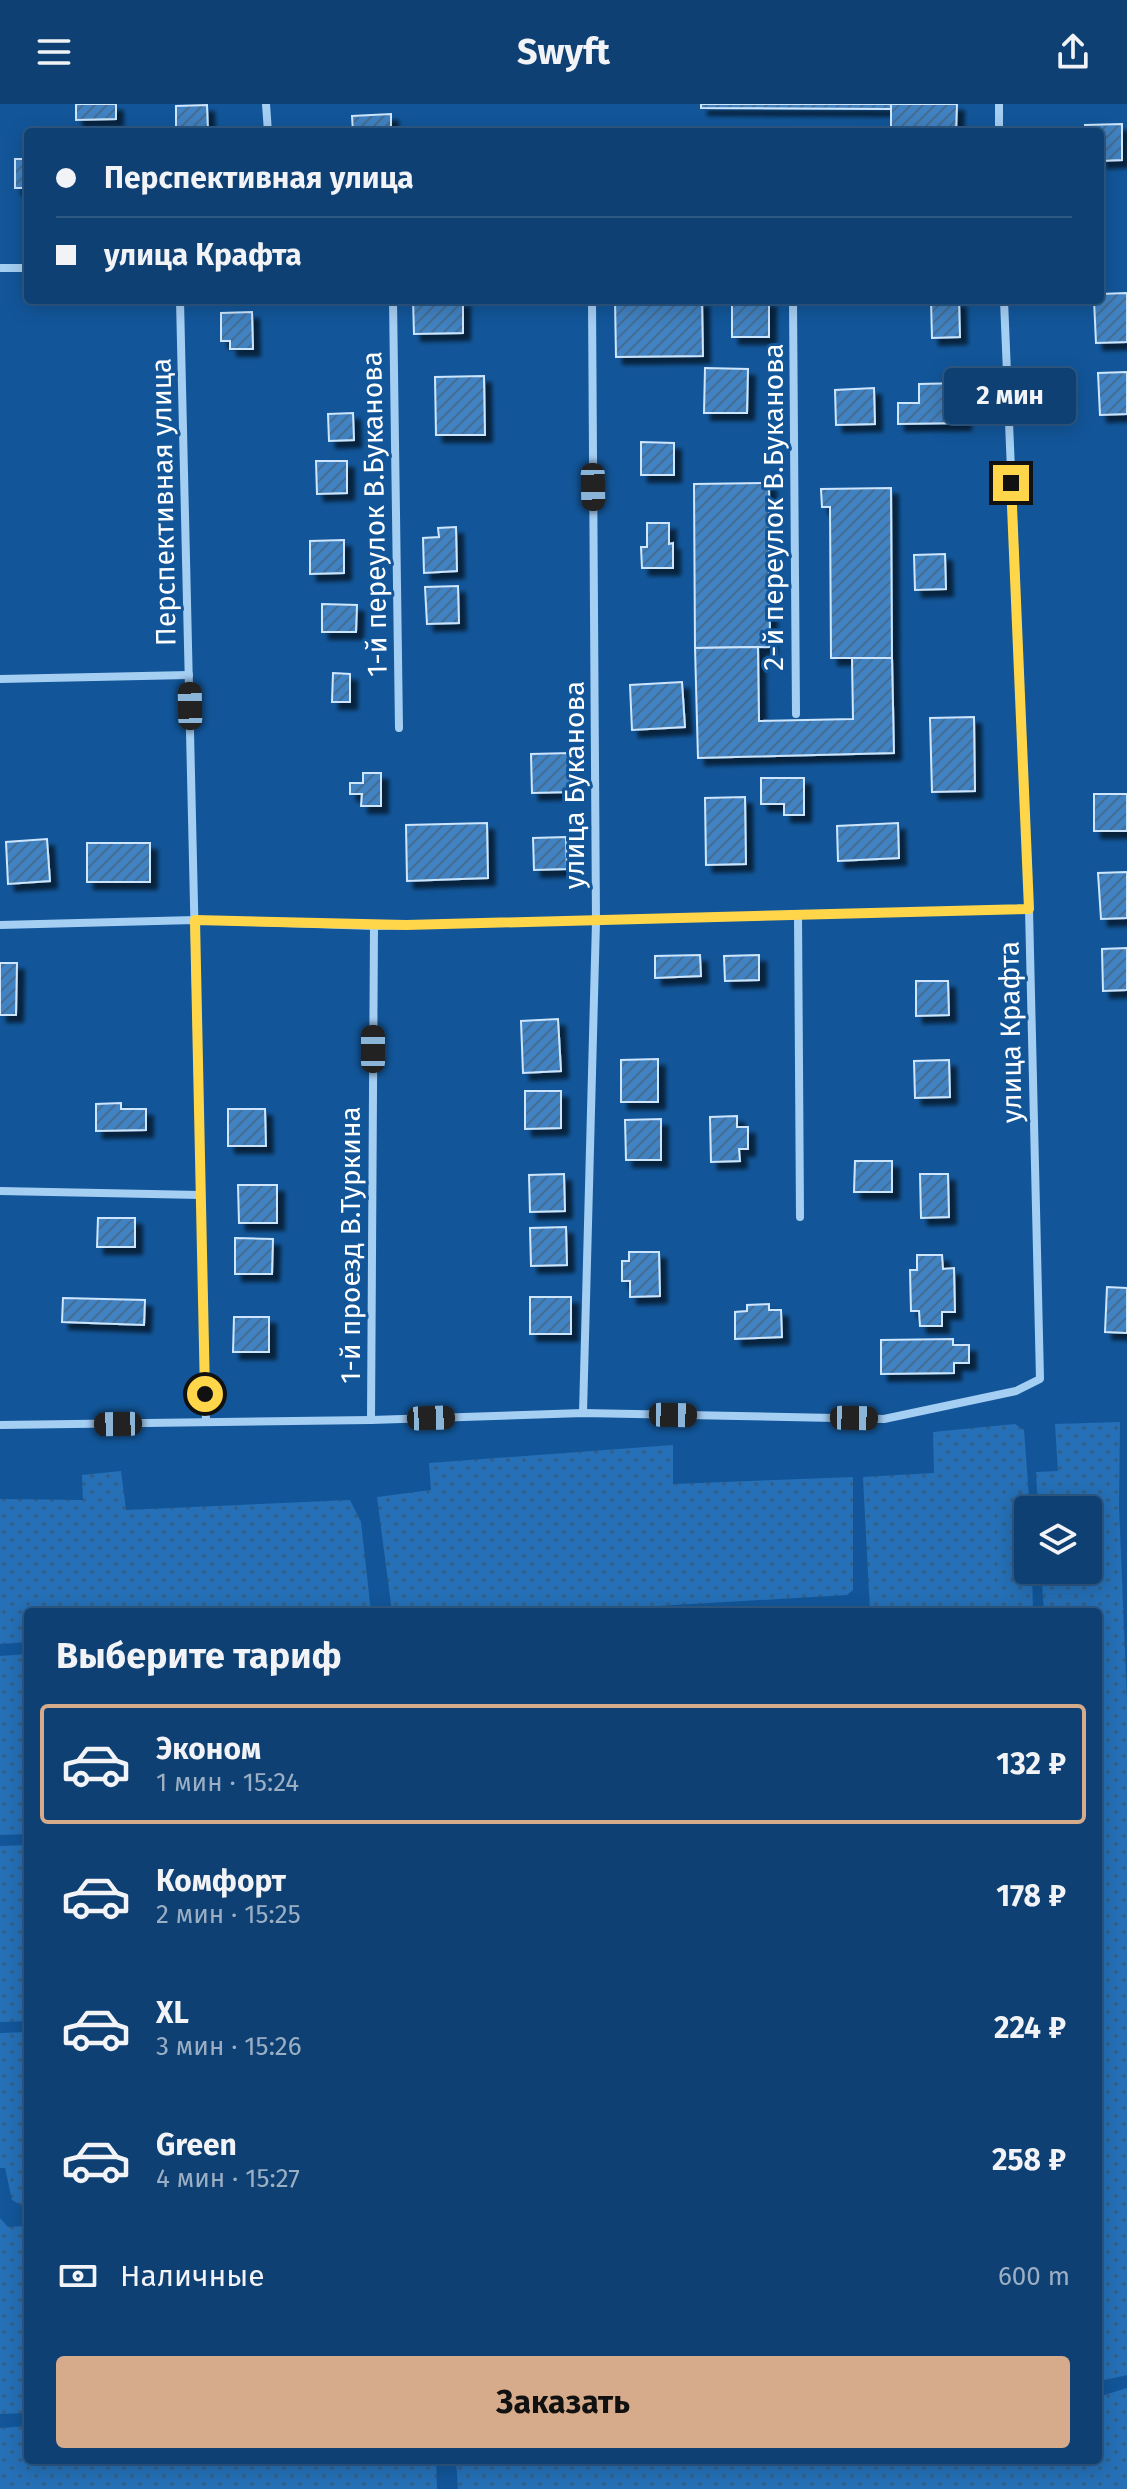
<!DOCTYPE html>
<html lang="ru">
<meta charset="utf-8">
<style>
:root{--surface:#0e4073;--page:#174778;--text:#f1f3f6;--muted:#9bafc4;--line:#2e5985;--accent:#d6ab8b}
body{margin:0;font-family:"Fira Sans",sans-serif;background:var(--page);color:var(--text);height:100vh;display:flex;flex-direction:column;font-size:30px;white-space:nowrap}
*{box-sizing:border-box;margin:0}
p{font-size:26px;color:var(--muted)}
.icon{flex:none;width:44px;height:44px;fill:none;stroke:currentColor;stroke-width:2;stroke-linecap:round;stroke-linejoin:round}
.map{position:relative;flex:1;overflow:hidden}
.side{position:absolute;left:24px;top:1504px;width:1078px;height:856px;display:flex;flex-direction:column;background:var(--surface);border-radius:8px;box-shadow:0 4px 20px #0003,0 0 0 2px var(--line)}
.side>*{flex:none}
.hud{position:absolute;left:24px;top:24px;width:1080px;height:176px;border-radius:8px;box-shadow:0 4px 20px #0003,0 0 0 2px var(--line);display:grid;align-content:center;height:176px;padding:0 32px;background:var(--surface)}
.fabs{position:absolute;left:1014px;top:1392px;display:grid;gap:16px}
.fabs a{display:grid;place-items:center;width:88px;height:88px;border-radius:8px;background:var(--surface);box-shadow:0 4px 20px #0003,0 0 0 2px var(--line);font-size:40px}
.end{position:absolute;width:36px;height:36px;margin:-18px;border:10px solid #ffd54a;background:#111;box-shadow:0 0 0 4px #111}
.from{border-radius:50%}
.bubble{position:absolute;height:56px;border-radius:8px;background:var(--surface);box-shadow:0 4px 20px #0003,0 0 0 2px var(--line);font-size:26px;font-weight:700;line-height:56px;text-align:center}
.car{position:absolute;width:24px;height:48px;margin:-24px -12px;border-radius:10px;box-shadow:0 0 6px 2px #0007;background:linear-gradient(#222 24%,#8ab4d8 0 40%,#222 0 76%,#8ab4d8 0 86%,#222 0)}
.hud b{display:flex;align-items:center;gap:28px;height:76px;font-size:30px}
.hud b+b{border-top:2px solid var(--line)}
.hud i{width:20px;height:20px;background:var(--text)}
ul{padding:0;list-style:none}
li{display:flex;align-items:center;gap:24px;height:120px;margin:0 16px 12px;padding:0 16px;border:4px solid transparent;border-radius:8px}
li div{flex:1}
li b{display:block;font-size:30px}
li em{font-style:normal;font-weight:700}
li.active{border-color:var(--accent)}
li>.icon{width:72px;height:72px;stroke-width:1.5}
h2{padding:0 32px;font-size:36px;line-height:96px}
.pay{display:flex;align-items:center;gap:20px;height:88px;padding:0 32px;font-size:30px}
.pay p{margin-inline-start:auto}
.button{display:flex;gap:16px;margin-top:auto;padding:16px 32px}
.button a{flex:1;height:92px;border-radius:8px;background:var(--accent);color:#111;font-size:32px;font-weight:700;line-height:92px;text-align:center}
header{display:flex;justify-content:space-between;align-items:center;height:104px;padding:0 32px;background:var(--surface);font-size:36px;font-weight:700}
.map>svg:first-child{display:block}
.garden{fill:url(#garden-dots)}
.building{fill:url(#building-hatch);stroke:#cde6fd;stroke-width:2;filter:url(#shadow)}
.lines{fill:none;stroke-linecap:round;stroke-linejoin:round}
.street{stroke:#a5cef3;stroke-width:8}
.route{stroke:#ffd54a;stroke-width:10}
.labels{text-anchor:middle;stroke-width:6;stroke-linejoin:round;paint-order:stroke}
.street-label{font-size:28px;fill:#fff;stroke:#125699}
</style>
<header><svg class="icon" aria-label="menu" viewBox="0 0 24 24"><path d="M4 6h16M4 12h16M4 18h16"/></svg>Swyft<svg class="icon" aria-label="share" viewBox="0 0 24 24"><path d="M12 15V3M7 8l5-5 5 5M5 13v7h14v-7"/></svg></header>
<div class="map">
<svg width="1127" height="2385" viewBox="0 0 1127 2385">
<defs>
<pattern id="garden-dots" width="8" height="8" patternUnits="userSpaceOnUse" patternTransform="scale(2)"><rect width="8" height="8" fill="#2570b7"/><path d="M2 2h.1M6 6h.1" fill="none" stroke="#3a5c7c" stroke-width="1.8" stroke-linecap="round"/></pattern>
<pattern id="building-hatch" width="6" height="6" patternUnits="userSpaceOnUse" patternTransform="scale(2)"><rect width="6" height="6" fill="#3f82c2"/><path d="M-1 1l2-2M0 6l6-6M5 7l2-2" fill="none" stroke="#446c93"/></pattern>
<filter id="shadow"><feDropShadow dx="7" dy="7" stdDeviation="2" flood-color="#0009"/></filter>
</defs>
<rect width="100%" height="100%" fill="#125699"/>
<g class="garden">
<path d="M 1120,1318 L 1119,1402 L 1127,1597 L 1127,2271 L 1105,2276 L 1098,2273 L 1098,1508 L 1044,1508 L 1041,1466 L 1088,1466 L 1088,1406 L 1038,1406 L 1036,1368 L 1058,1367 L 1055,1320 Z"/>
<path d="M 1015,1320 L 1024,1326 L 1030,1406 L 1028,1466 L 1032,1466 L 1033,1508 L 870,1508 L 863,1373 L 934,1369 L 933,1328 Z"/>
<path d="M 673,1341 L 673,1380 L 853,1373 L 853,1486 L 847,1491 L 556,1508 L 392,1508 L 377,1393 L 431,1386 L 429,1359 Z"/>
<path d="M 121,1367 L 126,1406 L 350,1396 L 361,1418 L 371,1508 L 28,1508 L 28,1538 L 0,1540 L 0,1395 L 83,1396 L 82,1371 Z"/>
<path d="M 782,1502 L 860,1502 L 860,1508 L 669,1508 Z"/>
<path d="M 28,1550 L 28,1730 L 0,1731 L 0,1552 Z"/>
<path d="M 28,1741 L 28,1917 L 0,1918 L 0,1742 Z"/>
<path d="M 28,1928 L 28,2105 L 12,2096 L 5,2064 L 0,2064 L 0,1929 Z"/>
<path d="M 0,2114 L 8,2123 L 28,2122 L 28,2309 L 0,2310 Z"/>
<path d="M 1127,2284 L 1127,2385 L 458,2385 L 456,2356 L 1098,2356 L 1098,2293 Z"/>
<path d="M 28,2322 L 28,2356 L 436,2356 L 437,2385 L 0,2385 L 0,2324 Z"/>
</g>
<g class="building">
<path d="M 76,0 L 116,0 L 116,15 L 76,16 Z"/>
<path d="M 701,0 L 891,0 L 891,5 L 701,4 Z"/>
<path d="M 891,0 L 957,0 L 956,28 L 891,28 Z"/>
<path d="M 207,1 L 208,28 L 176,28 L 176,2 Z"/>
<path d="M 391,10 L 391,28 L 353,28 L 352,12 Z"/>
<path d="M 1122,20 L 1122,56 L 1100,57 L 1100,28 L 1085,28 L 1085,21 Z"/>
<path d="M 15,55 L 28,55 L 28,103 L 23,103 L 23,84 L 15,84 Z"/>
<path d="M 1127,189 L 1127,238 L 1096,239 L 1094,196 L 1100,196 L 1100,190 Z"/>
<path d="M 413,196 L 463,196 L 463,229 L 414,230 Z"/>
<path d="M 615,196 L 702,196 L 703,252 L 616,253 Z"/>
<path d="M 769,196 L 769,233 L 732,233 L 732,197 Z"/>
<path d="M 931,196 L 959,196 L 960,233 L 932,234 Z"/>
<path d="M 252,208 L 253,245 L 230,245 L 230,237 L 221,237 L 221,209 Z"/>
<path d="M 705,264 L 748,265 L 747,309 L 704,309 Z"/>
<path d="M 1127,268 L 1127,310 L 1100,311 L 1098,269 Z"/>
<path d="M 484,272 L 485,331 L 436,331 L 435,273 Z"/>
<path d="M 963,279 L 964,319 L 898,320 L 898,299 L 919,299 L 919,280 Z"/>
<path d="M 874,284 L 875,320 L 836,321 L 835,286 Z"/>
<path d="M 353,309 L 354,336 L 329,337 L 328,310 Z"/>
<path d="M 641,338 L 674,339 L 674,371 L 641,371 Z"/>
<path d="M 316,357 L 347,357 L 347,389 L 317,390 Z"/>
<path d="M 769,379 L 770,543 L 695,544 L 694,380 Z"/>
<path d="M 891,384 L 892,554 L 831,554 L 830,403 L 822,403 L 821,385 Z"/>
<path d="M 647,419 L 669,419 L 669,440 L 673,439 L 673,464 L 642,464 L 641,443 L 647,443 Z"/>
<path d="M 456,423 L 457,467 L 424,469 L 423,434 L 439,433 L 438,424 Z"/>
<path d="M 344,436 L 344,469 L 310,470 L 310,437 Z"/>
<path d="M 945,450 L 946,485 L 915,486 L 914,451 Z"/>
<path d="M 458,482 L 459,519 L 427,520 L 425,483 Z"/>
<path d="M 322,500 L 357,501 L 356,528 L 322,528 Z"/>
<path d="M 758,543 L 759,617 L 853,615 L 852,554 L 892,554 L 894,649 L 698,654 L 695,544 Z"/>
<path d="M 333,569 L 350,570 L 350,598 L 332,598 Z"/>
<path d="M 682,578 L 685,623 L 632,626 L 630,581 Z"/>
<path d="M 974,613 L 975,687 L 932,688 L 930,614 Z"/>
<path d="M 571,649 L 572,688 L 532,689 L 531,650 Z"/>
<path d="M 363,669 L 381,669 L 381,702 L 361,702 L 362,690 L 350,690 L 350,679 L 363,679 Z"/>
<path d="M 761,674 L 804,674 L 804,711 L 784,711 L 784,700 L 761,700 Z"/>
<rect x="1094" y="690" width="33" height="37"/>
<path d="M 745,693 L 746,760 L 706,761 L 705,694 Z"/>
<path d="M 487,719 L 488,774 L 407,777 L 406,721 Z"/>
<path d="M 898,719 L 899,754 L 838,757 L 837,722 Z"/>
<path d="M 566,733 L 567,765 L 534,766 L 533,734 Z"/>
<path d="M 47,735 L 50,777 L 8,780 L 6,738 Z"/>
<rect x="87" y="739" width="63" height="39"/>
<path d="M 1127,768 L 1127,814 L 1101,815 L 1098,769 Z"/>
<path d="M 1127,844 L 1127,886 L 1103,887 L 1102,845 Z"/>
<path d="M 700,851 L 701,872 L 655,874 L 655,852 Z"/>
<path d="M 759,851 L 759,876 L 725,877 L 724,852 Z"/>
<path d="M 0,859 L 17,859 L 16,911 L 0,911 Z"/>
<path d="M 916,877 L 948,877 L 949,911 L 916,912 Z"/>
<path d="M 558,915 L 561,967 L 523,969 L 521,917 Z"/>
<path d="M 658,955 L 658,998 L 621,998 L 621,956 Z"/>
<path d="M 949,956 L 950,993 L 915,994 L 914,957 Z"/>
<path d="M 525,987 L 561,987 L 561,1024 L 525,1025 Z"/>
<path d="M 121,999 L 121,1005 L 146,1005 L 146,1026 L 96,1027 L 96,1000 Z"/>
<path d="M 228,1005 L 265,1005 L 266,1042 L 228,1042 Z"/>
<path d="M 737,1012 L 737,1023 L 748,1023 L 748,1045 L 739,1045 L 740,1057 L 711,1058 L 710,1013 Z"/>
<path d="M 661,1015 L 661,1056 L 626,1056 L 625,1016 Z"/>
<path d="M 855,1057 L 892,1057 L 892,1088 L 854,1088 Z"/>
<path d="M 564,1070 L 565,1107 L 530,1108 L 529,1071 Z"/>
<path d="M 920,1070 L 948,1070 L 949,1113 L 921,1114 Z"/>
<path d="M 238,1081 L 277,1081 L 277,1119 L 239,1119 Z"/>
<path d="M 98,1114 L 135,1114 L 135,1143 L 97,1143 Z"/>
<path d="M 566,1123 L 567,1161 L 531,1162 L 530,1124 Z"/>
<path d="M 235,1134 L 273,1135 L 272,1170 L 235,1170 Z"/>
<path d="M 629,1148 L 659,1148 L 660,1192 L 630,1193 L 630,1177 L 622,1177 L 622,1157 L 629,1157 Z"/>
<path d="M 917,1151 L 942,1151 L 943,1165 L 954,1164 L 955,1208 L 942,1208 L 942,1222 L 920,1222 L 919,1207 L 911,1207 L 910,1166 L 917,1166 Z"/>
<path d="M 1107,1183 L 1127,1184 L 1127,1229 L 1105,1228 Z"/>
<rect x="530" y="1193" width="41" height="37"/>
<path d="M 63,1194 L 145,1196 L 144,1221 L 62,1218 Z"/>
<path d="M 769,1200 L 769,1206 L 781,1206 L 782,1233 L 735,1235 L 735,1208 L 747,1207 L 747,1201 Z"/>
<path d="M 234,1213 L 269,1213 L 269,1248 L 233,1248 Z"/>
<path d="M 953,1235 L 953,1241 L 969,1241 L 969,1259 L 954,1259 L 954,1269 L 881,1270 L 881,1236 Z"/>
</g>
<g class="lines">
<g class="street">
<path d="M 266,0 L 268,28"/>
<path d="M 999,0 L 999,28"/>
<path d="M 0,164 L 28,164"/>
<path d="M 180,196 L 206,1318"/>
<path d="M 393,196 L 399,624"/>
<path d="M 793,196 L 796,610"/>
<path d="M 0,575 L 189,571"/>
<path d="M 798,811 L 800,1113"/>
<path d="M 0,821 L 195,816 L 374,822 L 1029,805"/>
<path d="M 0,1087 L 201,1091"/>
<path d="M 583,1309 L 596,818 L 592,196"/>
<path d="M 371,1316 L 374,822"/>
<path d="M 0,1321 L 371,1316 L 583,1309 L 884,1315 L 1016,1287 L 1040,1275 L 1029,805 L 1004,196"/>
</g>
</g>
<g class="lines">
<path class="route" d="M 205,1290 L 195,816 L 406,821 L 1029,805 L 1011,379"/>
</g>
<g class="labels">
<g class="street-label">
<text transform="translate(163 398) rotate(-91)" y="10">Перспективная улица</text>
<text transform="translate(773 403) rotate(-90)" y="10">2-й переулок В.Буканова</text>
<text transform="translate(374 410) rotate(-91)" y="10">1-й переулок В.Буканова</text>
<text transform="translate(574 681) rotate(-90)" y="10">улица Буканова</text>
<text transform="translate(1010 928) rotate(-91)" y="10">улица Крафта</text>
<text transform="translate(350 1141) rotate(-90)" y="10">1-й проезд В.Туркина</text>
</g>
</g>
</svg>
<div class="fabs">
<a><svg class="icon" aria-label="layers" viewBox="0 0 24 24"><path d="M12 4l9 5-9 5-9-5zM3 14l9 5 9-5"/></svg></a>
</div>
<i class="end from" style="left:205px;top:1290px"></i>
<i class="end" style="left:1011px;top:379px"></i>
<div class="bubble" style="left:944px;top:264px;width:132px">2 мин</div>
<i class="car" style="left:593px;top:383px;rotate:179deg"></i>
<i class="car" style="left:190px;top:602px;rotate:359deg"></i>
<i class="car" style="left:373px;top:945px;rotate:0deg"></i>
<i class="car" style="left:673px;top:1311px;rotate:91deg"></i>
<i class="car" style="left:431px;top:1314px;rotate:88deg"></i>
<i class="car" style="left:854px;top:1314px;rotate:91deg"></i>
<i class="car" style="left:118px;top:1320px;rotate:269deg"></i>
<div class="hud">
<b><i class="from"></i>Перспективная улица</b>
<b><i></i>улица Крафта</b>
</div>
<section class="side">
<h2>Выберите тариф</h2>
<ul>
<li class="active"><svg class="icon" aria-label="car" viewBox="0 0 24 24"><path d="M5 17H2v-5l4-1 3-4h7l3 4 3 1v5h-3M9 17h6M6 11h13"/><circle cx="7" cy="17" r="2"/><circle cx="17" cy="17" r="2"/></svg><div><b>Эконом</b><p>1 мин · 15:24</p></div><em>132 ₽</em></li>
<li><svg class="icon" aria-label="car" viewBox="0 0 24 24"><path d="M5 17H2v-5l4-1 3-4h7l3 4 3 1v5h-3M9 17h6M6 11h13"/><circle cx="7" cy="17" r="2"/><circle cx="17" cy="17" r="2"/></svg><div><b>Комфорт</b><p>2 мин · 15:25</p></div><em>178 ₽</em></li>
<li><svg class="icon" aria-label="car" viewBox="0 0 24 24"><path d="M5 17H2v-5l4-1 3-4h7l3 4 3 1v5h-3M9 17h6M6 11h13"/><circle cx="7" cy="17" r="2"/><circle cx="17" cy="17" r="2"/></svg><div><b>XL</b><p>3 мин · 15:26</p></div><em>224 ₽</em></li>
<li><svg class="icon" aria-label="car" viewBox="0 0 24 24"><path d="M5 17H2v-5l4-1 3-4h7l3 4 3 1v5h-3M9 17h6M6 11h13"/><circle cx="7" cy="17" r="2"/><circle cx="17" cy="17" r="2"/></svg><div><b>Green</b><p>4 мин · 15:27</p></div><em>258 ₽</em></li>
</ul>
<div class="pay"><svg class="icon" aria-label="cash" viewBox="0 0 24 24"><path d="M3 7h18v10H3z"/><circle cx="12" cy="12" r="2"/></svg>Наличные<p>600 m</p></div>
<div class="button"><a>Заказать</a></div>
</section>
</div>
